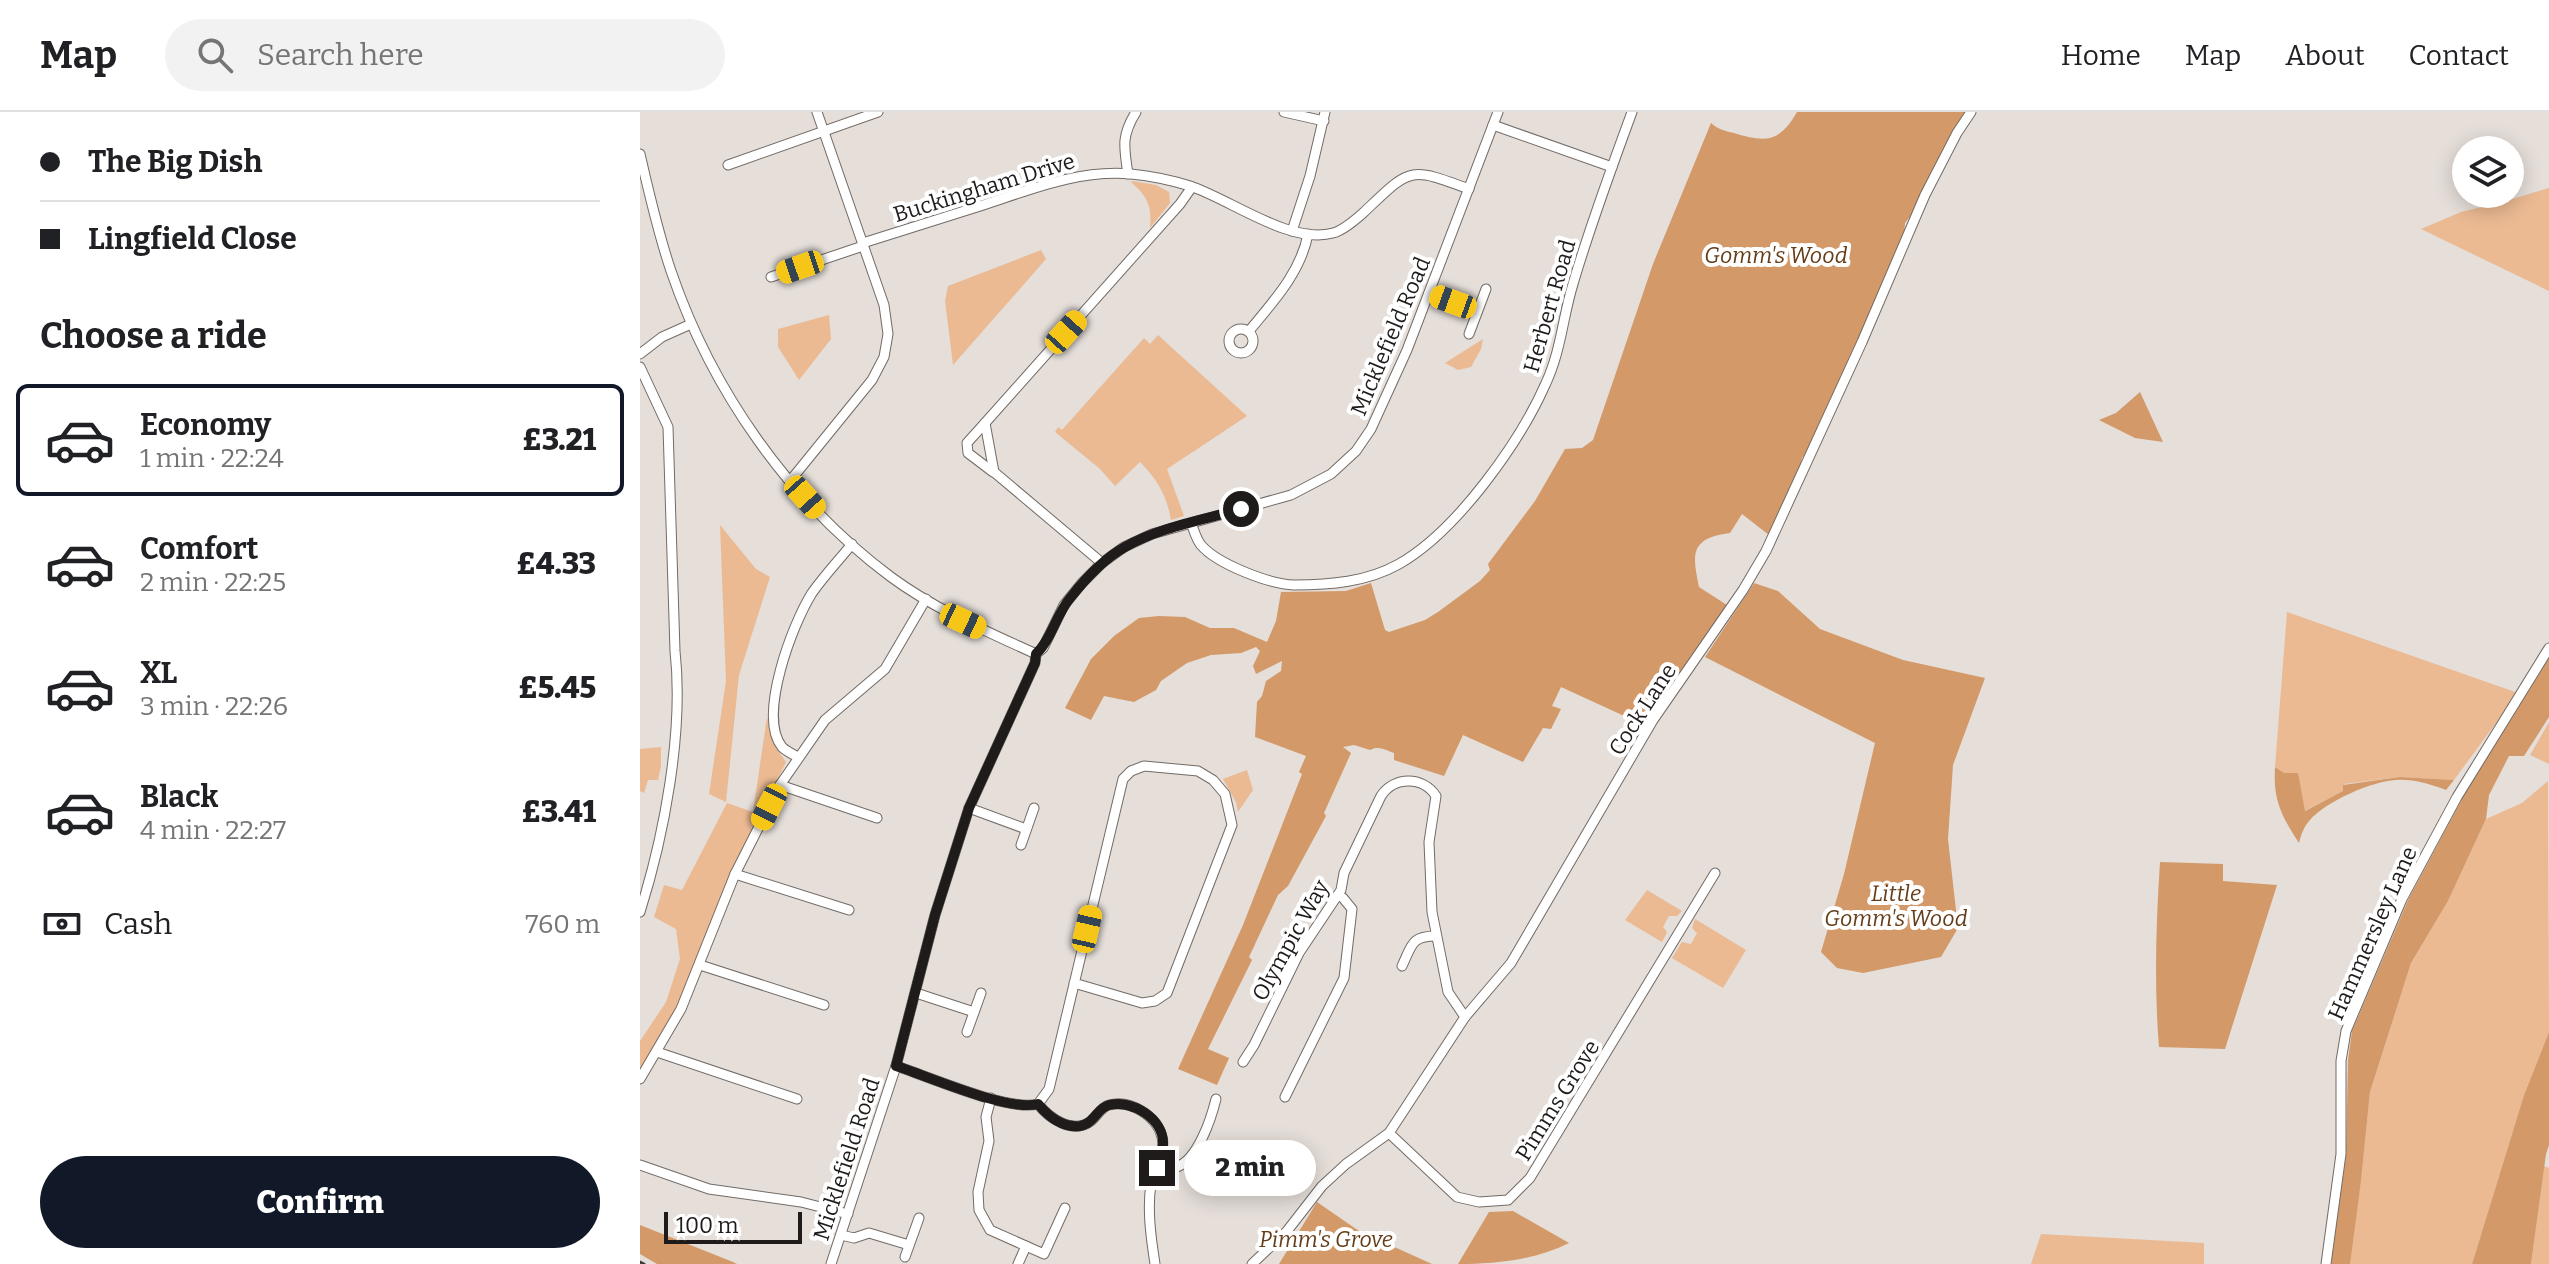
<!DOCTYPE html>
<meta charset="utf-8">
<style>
:root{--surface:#fff;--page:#f2f2f2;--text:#202124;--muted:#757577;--line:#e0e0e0;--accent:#111827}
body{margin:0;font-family:Bitter,serif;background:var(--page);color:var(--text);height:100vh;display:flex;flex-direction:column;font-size:30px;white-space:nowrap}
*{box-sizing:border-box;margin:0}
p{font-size:26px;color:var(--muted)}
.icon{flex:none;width:44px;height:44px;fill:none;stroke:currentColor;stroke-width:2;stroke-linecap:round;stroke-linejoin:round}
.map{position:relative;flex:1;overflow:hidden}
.side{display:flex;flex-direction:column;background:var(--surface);width:640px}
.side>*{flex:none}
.guide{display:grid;align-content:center;height:176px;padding:0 40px;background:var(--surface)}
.controls{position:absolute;left:1812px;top:24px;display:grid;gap:16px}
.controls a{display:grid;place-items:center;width:72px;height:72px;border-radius:50%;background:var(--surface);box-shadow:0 4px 20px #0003;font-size:40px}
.scale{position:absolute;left:24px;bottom:20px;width:138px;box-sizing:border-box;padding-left:8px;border:4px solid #1e1b1a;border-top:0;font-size:22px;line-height:28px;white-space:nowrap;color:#1e1b1a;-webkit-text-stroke:6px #fff;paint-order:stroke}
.end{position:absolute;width:36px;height:36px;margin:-18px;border:10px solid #1e1b1a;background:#fff;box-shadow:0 0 0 4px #fff}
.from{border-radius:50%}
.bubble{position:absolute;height:56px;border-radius:28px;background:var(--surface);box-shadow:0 4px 20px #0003;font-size:26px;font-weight:800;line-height:56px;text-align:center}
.car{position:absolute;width:24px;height:48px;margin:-24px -12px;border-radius:10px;box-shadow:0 0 6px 2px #0007;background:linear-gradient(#f5c518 24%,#345 0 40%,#f5c518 0 76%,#345 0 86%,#f5c518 0)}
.guide b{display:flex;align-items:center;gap:28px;height:76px;font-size:30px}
.guide b+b{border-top:2px solid var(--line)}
.guide i{width:20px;height:20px;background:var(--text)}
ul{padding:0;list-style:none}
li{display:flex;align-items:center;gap:24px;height:112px;margin:0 16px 12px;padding:0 24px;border:4px solid transparent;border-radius:12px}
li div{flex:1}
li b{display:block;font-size:30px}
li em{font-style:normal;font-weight:800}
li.active{border-color:var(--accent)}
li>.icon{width:72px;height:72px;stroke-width:1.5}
h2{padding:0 40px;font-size:36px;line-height:96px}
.pay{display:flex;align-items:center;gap:20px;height:88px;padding:0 40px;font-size:30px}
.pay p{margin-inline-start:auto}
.button{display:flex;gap:16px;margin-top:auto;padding:16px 40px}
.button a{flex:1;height:92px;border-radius:48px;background:var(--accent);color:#fff;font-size:32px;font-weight:800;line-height:92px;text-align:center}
header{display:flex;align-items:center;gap:48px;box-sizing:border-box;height:112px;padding:0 40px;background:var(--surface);border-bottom:2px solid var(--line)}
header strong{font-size:38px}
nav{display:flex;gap:44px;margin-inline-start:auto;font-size:28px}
.search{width:560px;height:72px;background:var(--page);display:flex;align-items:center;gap:20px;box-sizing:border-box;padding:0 28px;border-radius:44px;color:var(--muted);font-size:30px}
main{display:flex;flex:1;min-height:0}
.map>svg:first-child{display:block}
.green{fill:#ebba93}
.forest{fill:#d39968}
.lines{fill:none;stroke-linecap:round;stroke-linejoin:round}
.minor-casing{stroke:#726b66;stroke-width:11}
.minor{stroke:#fff;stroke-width:9}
.rail{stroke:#3e3a38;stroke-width:3}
.route{stroke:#1e1b1a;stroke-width:10}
.labels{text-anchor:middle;stroke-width:8;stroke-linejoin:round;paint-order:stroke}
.street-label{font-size:22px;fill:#1e1b1a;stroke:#fff}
.park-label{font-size:22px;font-style:italic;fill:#653d18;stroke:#fff}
</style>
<header>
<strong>Map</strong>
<div class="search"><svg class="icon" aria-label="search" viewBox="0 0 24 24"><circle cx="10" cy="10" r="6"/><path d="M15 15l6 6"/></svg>Search here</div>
<nav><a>Home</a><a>Map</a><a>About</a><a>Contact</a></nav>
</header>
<main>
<section class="side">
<div class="guide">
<b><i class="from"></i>The Big Dish</b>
<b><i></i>Lingfield Close</b>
</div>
<h2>Choose a ride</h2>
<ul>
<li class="active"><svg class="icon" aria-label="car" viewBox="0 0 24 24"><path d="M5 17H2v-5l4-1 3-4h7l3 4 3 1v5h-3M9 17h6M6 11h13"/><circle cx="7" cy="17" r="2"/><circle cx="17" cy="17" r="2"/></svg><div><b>Economy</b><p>1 min · 22:24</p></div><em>£3.21</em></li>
<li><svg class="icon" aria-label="car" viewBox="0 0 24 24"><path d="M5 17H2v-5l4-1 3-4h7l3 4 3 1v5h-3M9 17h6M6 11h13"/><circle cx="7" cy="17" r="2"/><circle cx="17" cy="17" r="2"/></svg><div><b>Comfort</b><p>2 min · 22:25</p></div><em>£4.33</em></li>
<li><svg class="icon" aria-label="car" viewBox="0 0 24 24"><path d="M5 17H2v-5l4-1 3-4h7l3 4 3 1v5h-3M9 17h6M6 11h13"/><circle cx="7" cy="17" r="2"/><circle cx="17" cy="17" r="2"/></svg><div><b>XL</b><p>3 min · 22:26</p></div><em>£5.45</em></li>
<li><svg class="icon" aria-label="car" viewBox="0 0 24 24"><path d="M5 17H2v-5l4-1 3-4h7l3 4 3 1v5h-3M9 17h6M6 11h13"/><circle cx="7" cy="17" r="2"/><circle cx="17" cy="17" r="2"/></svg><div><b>Black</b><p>4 min · 22:27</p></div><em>£3.41</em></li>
</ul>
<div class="pay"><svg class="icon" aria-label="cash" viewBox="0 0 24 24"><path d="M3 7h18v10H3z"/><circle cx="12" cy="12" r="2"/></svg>Cash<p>760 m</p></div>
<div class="button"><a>Confirm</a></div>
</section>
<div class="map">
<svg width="1909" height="1152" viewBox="0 0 1909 1152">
<rect width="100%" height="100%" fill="#e5ded9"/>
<g class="green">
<path d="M 492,69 L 516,73 L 529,80 L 530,91 L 510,116 C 512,94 508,85 491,70 Z"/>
<path d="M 1909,76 L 1909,179 L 1781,117 L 1821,100 L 1866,89 Z"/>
<path d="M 401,138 L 406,147 L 313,253 L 305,189 L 308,174 Z"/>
<path d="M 189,203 L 191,227 L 159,268 L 138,235 L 138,217 Z"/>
<path d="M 518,223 L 607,304 L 527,357 L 544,404 L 531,408 C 527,384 517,367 500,350 L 475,374 L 460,357 L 415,320 L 418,315 L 422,318 L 504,226 L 510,232 Z"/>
<path d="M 843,227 L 841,237 L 831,255 L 818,258 L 805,251 Z"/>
<path d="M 80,413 L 116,457 L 130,465 L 99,563 L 86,690 L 69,682 L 86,569 Z"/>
<path d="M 1647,500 L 1878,581 L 1814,668 L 1760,665 L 1704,672 L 1703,679 L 1664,699 L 1643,661 L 1635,655 Z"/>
<path d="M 127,605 L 134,633 L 146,650 L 91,761 L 57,856 L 12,940 L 0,958 L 0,929 L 26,890 L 40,847 L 36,817 L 14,805 L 24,773 L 42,778 L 87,691 L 113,700 Z"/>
<path d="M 1909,610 L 1909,652 L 1890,643 Z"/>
<path d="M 21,635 L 21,654 L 18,668 L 8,668 L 4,681 L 0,679 L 0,637 Z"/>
<path d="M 607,658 L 613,678 L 598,700 L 596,690 L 583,667 Z"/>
<path d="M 1908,669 L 1909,920 L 1884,983 L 1832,1152 L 1708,1152 L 1721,1069 L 1730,980 L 1771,851 L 1808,789 L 1846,707 L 1882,691 Z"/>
<path d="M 1007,778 L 1042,799 L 1037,804 L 1029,804 L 1023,815 L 1027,820 L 1022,830 L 985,808 Z"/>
<path d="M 1055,807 L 1106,838 L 1083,876 L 1032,846 L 1042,830 L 1051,832 L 1057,821 L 1052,816 Z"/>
<path d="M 1904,1054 L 1909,1056 L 1909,1152 L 1891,1152 Z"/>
<path d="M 1401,1122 L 1564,1131 L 1564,1152 L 1391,1152 Z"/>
</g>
<g class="forest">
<path d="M 1157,0 L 1328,0 L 1295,53 L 1273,101 L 1265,111 L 1264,124 L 1197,277 L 1188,291 L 1186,303 L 1172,333 L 1162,346 L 1159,360 L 1129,423 L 1102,402 L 1090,421 C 1050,426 1052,442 1059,475 L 1090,495 L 1006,614 L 921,575 L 912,594 L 921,597 L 911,617 L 903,616 L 883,650 L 823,623 L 804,664 L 754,648 L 754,641 C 746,638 738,633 730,638 L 714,633 L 703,635 L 711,641 L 684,701 L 686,704 L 648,774 L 638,783 L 609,845 L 612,848 L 568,937 L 589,946 L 577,973 L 538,957 L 603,813 L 662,662 L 659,660 L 666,644 L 615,625 L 617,590 L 622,584 L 626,569 L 641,559 L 642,549 L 616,562 L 613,554 L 620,539 L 616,535 L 601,541 L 571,543 L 547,551 L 521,569 L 516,578 L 494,590 L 464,584 L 451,608 L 425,596 L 451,547 L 474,524 L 499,506 L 519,504 L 545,505 L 570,516 L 594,516 L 627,530 L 636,509 L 641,480 L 706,479 L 731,471 L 745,518 L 749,520 L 785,508 L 798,500 L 840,469 L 850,458 L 848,452 L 895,389 L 925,337 L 942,336 L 953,328 L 1013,152 L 1071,11 C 1077,17 1085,19 1094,21 C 1126,31 1140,30 1157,0 Z"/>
<path d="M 1500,280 L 1523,330 L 1495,326 L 1459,308 L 1476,301 Z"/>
<path d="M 1114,471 L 1138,479 L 1180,517 L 1263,548 L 1345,566 L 1313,653 L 1308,727 L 1318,816 L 1301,845 L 1223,861 L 1197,856 L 1181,840 L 1204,762 L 1235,631 L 1065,545 Z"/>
<path d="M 1909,544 L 1909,605 L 1884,644 L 1869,644 L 1849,683 L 1846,707 L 1808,789 L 1771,851 L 1730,980 L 1721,1069 L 1710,1152 L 1691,1152 L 1706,1044 L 1708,948 L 1712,919 L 1769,786 L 1829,674 Z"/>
<path d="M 1635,655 L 1644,661 L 1658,661 L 1665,699 L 1703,679 L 1703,673 L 1760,665 L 1814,668 L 1806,678 C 1789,672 1774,667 1756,668 C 1732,669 1685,690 1670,708 C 1664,714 1661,723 1659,731 C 1641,703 1633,688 1635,655 Z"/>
<path d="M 1520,750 L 1583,752 L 1583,769 L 1637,773 L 1585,937 L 1519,935 C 1514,873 1516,812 1520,750 Z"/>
<path d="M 1909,920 L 1909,1033 L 1906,1042 L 1891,1152 L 1832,1152 L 1884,983 Z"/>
<path d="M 677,1090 L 719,1119 L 792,1152 L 639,1152 Z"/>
<path d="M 873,1099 L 929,1131 C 895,1148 855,1152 818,1152 L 849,1100 Z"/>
<path d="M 0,1113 L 93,1150 L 97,1152 L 17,1152 L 0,1142 Z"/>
</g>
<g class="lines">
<defs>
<g id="minor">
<path d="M 644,0 L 684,9"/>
<path d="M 853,13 L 972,55"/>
<path d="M 0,42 C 9,81 18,121 31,159 C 72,279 149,389 251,465 C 296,498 346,519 396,542"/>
<path d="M 88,53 L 238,0"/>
<path d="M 488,62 C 484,35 481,24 496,0"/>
<path d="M 652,119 L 670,64 L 685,0"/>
<path d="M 131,165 L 220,135 L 226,130 C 263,118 300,107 337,95 C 387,79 438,57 491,62 C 511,64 531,68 550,74 C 590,87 650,133 693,121 C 704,118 715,108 723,101 C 771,56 767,54 829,77"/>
<path d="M 789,181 L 837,199"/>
<circle cx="601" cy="229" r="12"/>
<path d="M 609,219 C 633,190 661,160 668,122"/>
<path d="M 829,222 L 846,177"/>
<path d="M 0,242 L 22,225 L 51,212"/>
<path d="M 0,255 L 28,315 L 35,539 C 44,620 24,724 0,800"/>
<path d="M 345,311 L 327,331 L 328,341 L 353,360"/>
<path d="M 150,369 L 232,268 L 244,245 L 248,222 L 244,193 L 177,0"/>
<path d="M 551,411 C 554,418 556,427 561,433 C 577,452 629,472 654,473 C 690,473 727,470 759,452 C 817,419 880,330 906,271 C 921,239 923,204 933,172 C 950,114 971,57 992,0"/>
<path d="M 462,451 L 354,360 L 345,311 L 540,92 L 552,75"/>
<path d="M 158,645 C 154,643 146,639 142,635 C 117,604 153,511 172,481 C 184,464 199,448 212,432"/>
<path d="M 140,673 L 237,706"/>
<path d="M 329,696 L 386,717"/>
<path d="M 381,733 L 394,696"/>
<path d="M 95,762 L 209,798"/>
<path d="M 60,853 L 184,893"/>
<path d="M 762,854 C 772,833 771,824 796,824"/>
<path d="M 276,881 L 334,900"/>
<path d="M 327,920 L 341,881"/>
<path d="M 17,940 L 157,987"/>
<path d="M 603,950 L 614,933 L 659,841 L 701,778 L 704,761 L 741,684 C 754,664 783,664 796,684 L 789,730 L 792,800 L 808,880 L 825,905"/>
<path d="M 256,954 C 288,964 368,1000 398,992 L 409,977 L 483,667 L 491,659 L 504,654 L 558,659 L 573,668 L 585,682 L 592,713 L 527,881 L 515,889 L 502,891 L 434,871"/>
<path d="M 0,967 L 41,897 L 95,762 L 140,673 L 185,608 L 245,557 L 286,487"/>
<path d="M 645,985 L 704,866 L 712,797 L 703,786 L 698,783"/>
<path d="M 351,986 L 346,1005 L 349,1029 L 338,1080 L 339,1098 L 350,1118 L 404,1142 L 425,1096"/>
<path d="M 398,992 C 409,1006 433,1023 451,1009 C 457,1004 461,995 469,993 C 490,987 517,1004 522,1025 C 526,1041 514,1056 511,1072 C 507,1098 511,1126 515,1152"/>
<path d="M 749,1021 L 817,1085 L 839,1090 L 868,1088 L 890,1066 L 1075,761"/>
<path d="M 0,1053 L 69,1077 L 161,1090 L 208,1102"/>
<path d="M 517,1056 C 524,1056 531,1057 537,1055 C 558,1047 571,1007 576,987"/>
<path d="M 201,1123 L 214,1126 L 229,1121 L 269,1133"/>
<path d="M 265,1145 L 279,1106"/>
<path d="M 191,1152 L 256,954 L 295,803 L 329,696 L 395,551 L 396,542 L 403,536 L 424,493 L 442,471 L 462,451 L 484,435 L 512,422 L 651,383 L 691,362 L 716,339 L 731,317 L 767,238 L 858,0"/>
<path d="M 378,1152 L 386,1134"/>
<path d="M 612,1152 L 647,1119 L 682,1074 L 706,1052 L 749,1021 L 825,905 L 871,851 L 1013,608 L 1103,478 L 1126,439 L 1222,230 L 1285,83 L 1317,21 L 1331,0"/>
<path d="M 1686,1152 L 1701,1042 L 1701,949 L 1706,919 L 1762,787 L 1817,685 L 1909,536"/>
</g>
</defs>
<use href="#minor" class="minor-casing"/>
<use href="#minor" class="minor"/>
<path class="rail" d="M 0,1150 L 4,1152"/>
</g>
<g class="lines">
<path class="route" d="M 517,1056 C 519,1048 523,1039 523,1032 C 524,1007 492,987 469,993 C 457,996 454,1012 440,1014 C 423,1016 408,1004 398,992 C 368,1000 288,964 256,954 L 295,803 L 329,696 L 395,551 L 396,542 C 412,527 416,502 431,485 C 446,466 463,447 485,435 C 520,415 563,408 601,397"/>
</g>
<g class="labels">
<g class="street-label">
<text transform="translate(344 75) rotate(-17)" y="8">Buckingham Drive</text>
<text transform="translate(909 194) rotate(-74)" y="8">Herbert Road</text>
<text transform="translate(750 224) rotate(-67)" y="8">Micklefield Road</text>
<text transform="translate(1002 597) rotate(-57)" y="8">Cock Lane</text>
<text transform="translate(1732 821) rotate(-66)" y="8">Hammersley Lane</text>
<text transform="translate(650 828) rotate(-61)" y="8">Olympic Way</text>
<text transform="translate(917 988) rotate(-58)" y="8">Pimms Grove</text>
<text transform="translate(206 1047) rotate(-72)" y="8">Micklefield Road</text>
</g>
<g class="park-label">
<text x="1136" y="151">Gomm's Wood</text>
<text x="1256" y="789">Little<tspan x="1256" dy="25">Gomm's Wood</tspan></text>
<text x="686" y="1135">Pimm's Grove</text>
</g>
</g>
</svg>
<div class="controls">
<a><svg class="icon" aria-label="layers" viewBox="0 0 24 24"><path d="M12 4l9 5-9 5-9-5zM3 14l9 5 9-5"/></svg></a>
</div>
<div class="scale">100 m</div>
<i class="end from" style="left:601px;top:397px"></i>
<i class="end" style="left:517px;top:1056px"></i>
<div class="bubble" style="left:544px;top:1028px;width:132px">2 min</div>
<i class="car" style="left:160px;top:155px;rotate:251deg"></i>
<i class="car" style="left:813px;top:190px;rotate:290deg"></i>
<i class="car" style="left:426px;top:220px;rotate:42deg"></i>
<i class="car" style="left:165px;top:385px;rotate:138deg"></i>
<i class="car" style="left:323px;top:509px;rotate:115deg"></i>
<i class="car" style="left:129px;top:695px;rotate:207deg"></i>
<i class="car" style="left:447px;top:817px;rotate:13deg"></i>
</div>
</main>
